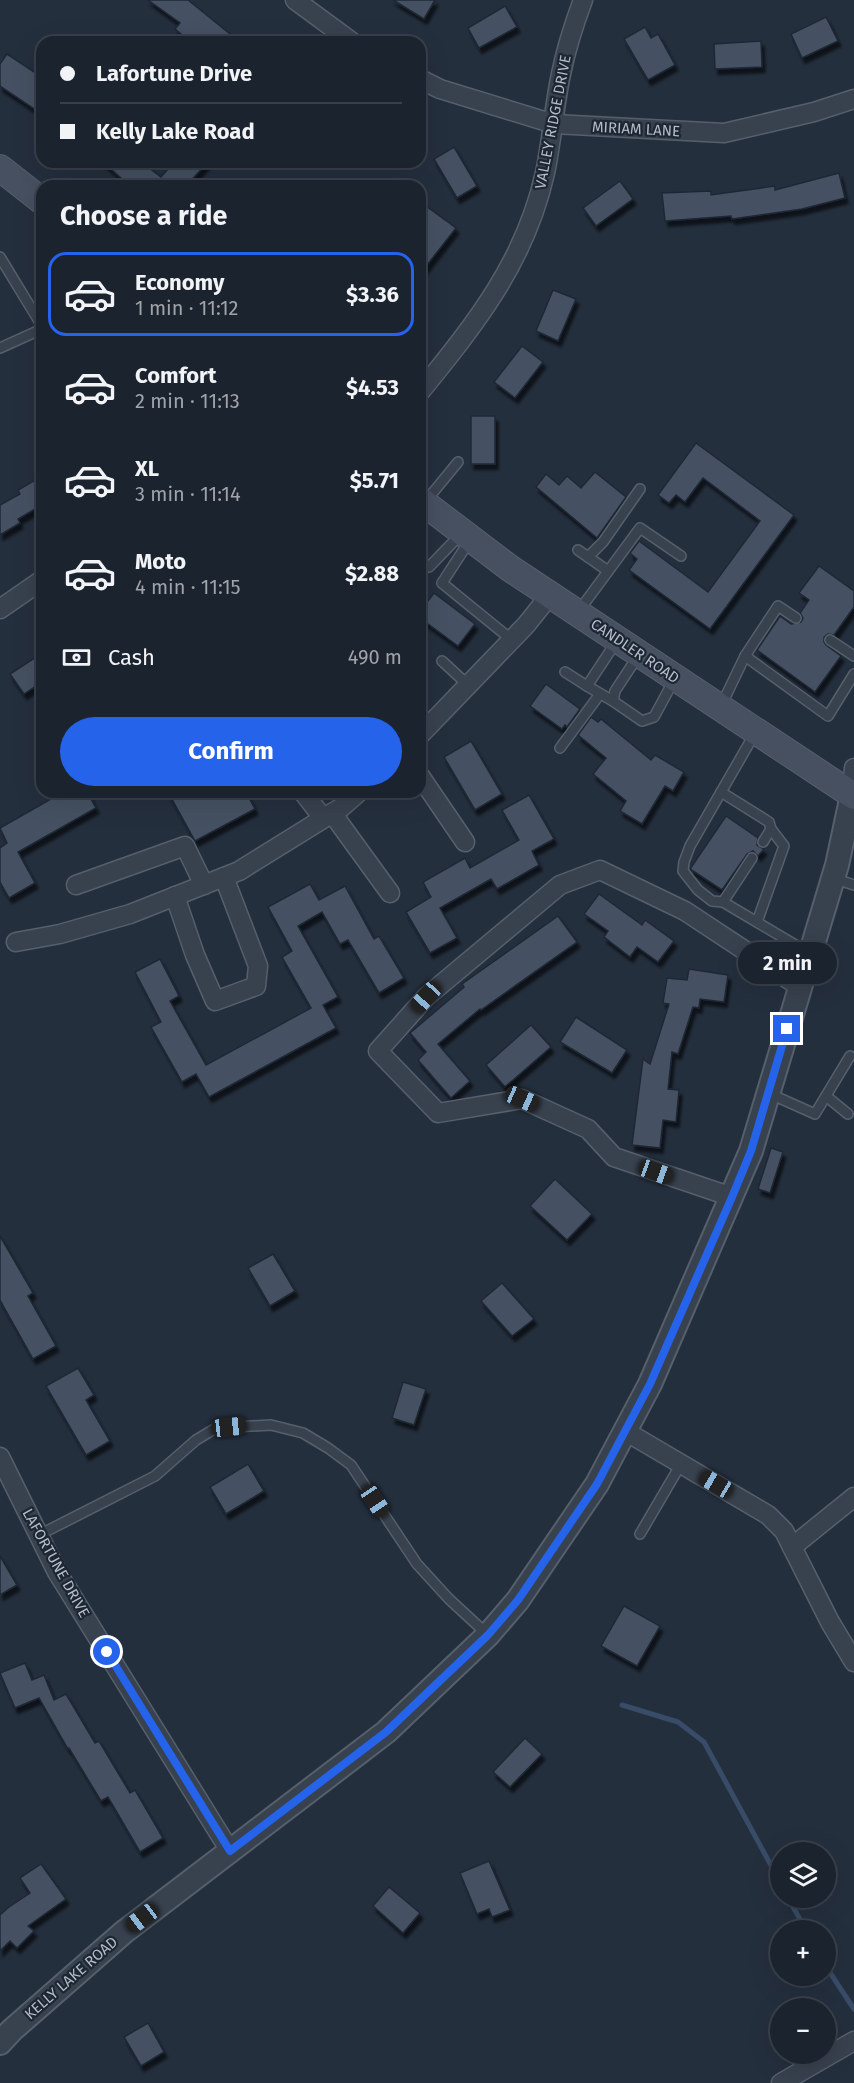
<!DOCTYPE html>
<meta charset="utf-8">
<style>
:root{--surface:#1b232e;--page:#282f3a;--text:#f1f3f6;--muted:#a0a4aa;--line:#39404a;--accent:#2563eb}
body{margin:0;font-family:"Fira Sans",sans-serif;background:var(--page);color:var(--text);height:100vh;display:flex;flex-direction:column;font-size:22px;white-space:nowrap}
*{box-sizing:border-box;margin:0}
p{font-size:20px;color:var(--muted)}
.icon{flex:none;width:33px;height:33px;fill:none;stroke:currentColor;stroke-width:2;stroke-linecap:round;stroke-linejoin:round}
.map{position:relative;flex:1;overflow:hidden}
.drawer{position:absolute;left:36px;top:180px;width:390px;height:618px;display:flex;flex-direction:column;background:var(--surface);border-radius:18px;box-shadow:0 6px 24px #0002,0 0 0 2px var(--line)}
.drawer>*{flex:none}
.hud{position:absolute;left:36px;top:36px;width:390px;height:132px;border-radius:18px;box-shadow:0 6px 24px #0002,0 0 0 2px var(--line);display:grid;align-content:center;height:132px;padding:0 24px;background:var(--surface)}
.tools{position:absolute;left:770px;top:1842px;display:grid;gap:12px}
.tools a{display:grid;place-items:center;width:66px;height:66px;border-radius:50%;background:var(--surface);box-shadow:0 6px 24px #0002,0 0 0 2px var(--line);font-size:30px}
.end{position:absolute;width:27px;height:27px;margin:-14px;border:8px solid #2563eb;background:#fff;box-shadow:0 0 0 3px #fff}
.from{border-radius:50%}
.bubble{position:absolute;height:42px;border-radius:21px;background:var(--surface);box-shadow:0 6px 24px #0002,0 0 0 2px var(--line);font-size:20px;font-weight:700;line-height:42px;text-align:center}
.car{position:absolute;width:18px;height:36px;margin:-18px -9px;border-radius:8px;box-shadow:0 0 4px 2px #0007;background:linear-gradient(#222 24%,#8ab4d8 0 40%,#222 0 76%,#8ab4d8 0 86%,#222 0)}
.hud b{display:flex;align-items:center;gap:21px;height:57px;font-size:22px}
.hud b+b{border-top:2px solid var(--line)}
.hud i{width:15px;height:15px;background:var(--text)}
ul{padding:0;list-style:none}
li{display:flex;align-items:center;gap:18px;height:84px;margin:0 12px 9px;padding:0 12px;border:3px solid transparent;border-radius:18px}
li div{flex:1}
li b{display:block;font-size:22px}
li em{font-style:normal;font-weight:700}
li.current{border-color:var(--accent)}
li>.icon{width:54px;height:54px;stroke-width:1.5}
h2{padding:0 24px;font-size:27px;line-height:72px}
.pay{display:flex;align-items:center;gap:15px;height:66px;padding:0 24px;font-size:22px}
.pay p{margin-inline-start:auto}
.action{display:flex;gap:12px;margin-top:auto;padding:12px 24px}
.action a{flex:1;height:69px;border-radius:36px;background:var(--accent);color:#fff;font-size:24px;font-weight:700;line-height:69px;text-align:center}
.map>svg:first-child{display:block}
.lines{fill:none;stroke-linecap:round;stroke-linejoin:round}
.stream{stroke:#394c67;stroke-width:5}
.building{fill:#455162;stroke:#1f2835;stroke-width:1.5;filter:url(#shadow)}
.service-casing{stroke:#565f6c;stroke-width:12}
.minor-casing{stroke:#565f6c;stroke-width:21}
.tertiary-casing{stroke:#565f6c;stroke-width:26}
.secondary-casing{stroke:#565f6c;stroke-width:28}
.service{stroke:#38414e;stroke-width:9}
.minor{stroke:#38414e;stroke-width:18}
.tertiary{stroke:#38414e;stroke-width:22}
.secondary{stroke:#465061;stroke-width:26}
.route{stroke:#2563eb;stroke-width:8}
.labels{text-anchor:middle;stroke-width:4.5;stroke-linejoin:round;paint-order:stroke}
.street-label{font-size:15px;fill:#b4bcc9;stroke:#1d2633}
</style>
<div class="map">
<svg width="854" height="2083" viewBox="0 0 854 2083">
<defs>
<filter id="shadow"><feDropShadow dx="3" dy="5.5" stdDeviation="1.5" flood-color="#0009"/></filter>
</defs>
<rect width="100%" height="100%" fill="#242f3e"/>
<g class="lines">
<g class="stream">
<path d="M 622,1705 L 678,1722 L 704,1742 L 780,1882"/>
<path d="M 788,1898 L 806,1930"/>
<path d="M 825,1965 L 854,2009"/>
</g>
</g>
<g class="building">
<path d="M 148,0 L 188,0 L 240,42 L 191,42 L 175,29 L 180,23 Z"/>
<path d="M 393,0 L 435,0 L 424,19 Z"/>
<path d="M 505,6 L 517,27 L 479,48 L 468,28 Z"/>
<path d="M 826,17 L 838,41 L 802,58 L 791,34 Z"/>
<path d="M 645,27 L 651,38 L 658,34 L 675,65 L 648,80 L 624,39 Z"/>
<path d="M 761,41 L 762,67 L 715,69 L 714,44 Z"/>
<path d="M 7,54 L 42,77 L 42,114 L 0,86 L 0,64 Z"/>
<path d="M 454,147 L 477,186 L 457,198 L 434,159 Z"/>
<path d="M 103,162 L 141,162 L 161,177 L 174,162 L 208,162 L 186,186 L 130,186 Z"/>
<path d="M 839,173 L 845,198 L 802,209 L 732,219 L 731,216 L 665,221 L 662,193 L 711,191 L 711,195 L 775,186 L 775,190 Z"/>
<path d="M 620,181 L 633,199 L 596,226 L 583,208 Z"/>
<path d="M 426,206 L 456,228 L 420,274 L 420,214 Z"/>
<path d="M 553,290 L 576,299 L 558,341 L 536,331 Z"/>
<path d="M 522,346 L 543,362 L 515,398 L 494,382 Z"/>
<rect x="471" y="416" width="24" height="48"/>
<path d="M 696,443 L 794,515 L 710,629 L 629,570 L 637,559 L 630,553 L 639,541 L 708,592 L 760,521 L 703,478 L 685,502 L 676,495 L 669,503 L 658,495 Z"/>
<path d="M 595,472 L 626,497 L 597,538 L 536,487 L 546,474 L 559,485 L 567,476 L 581,488 Z"/>
<path d="M 42,476 L 42,505 L 18,519 L 20,523 L 0,535 L 0,505 L 20,494 L 18,490 Z"/>
<path d="M 819,566 L 854,591 L 854,607 L 834,635 L 828,634 L 824,637 L 824,642 L 826,645 L 841,656 L 815,692 L 757,650 L 780,616 L 791,624 L 801,622 L 803,618 L 800,613 L 809,600 L 799,593 Z"/>
<path d="M 434,593 L 475,624 L 458,646 L 420,618 L 420,611 Z"/>
<path d="M 42,653 L 42,682 L 24,694 L 10,674 Z"/>
<path d="M 546,684 L 580,709 L 567,727 L 565,725 L 562,729 L 530,706 Z"/>
<path d="M 591,717 L 598,722 L 601,719 L 651,760 L 655,755 L 684,772 L 673,791 L 665,786 L 642,824 L 620,811 L 626,801 L 593,774 L 606,758 L 578,735 Z"/>
<path d="M 471,741 L 502,794 L 475,810 L 444,757 Z"/>
<path d="M 63,792 L 87,792 L 96,808 L 18,852 L 35,883 L 9,898 L 0,882 L 0,848 L 7,843 L 0,828 Z"/>
<path d="M 168,792 L 246,792 L 255,809 L 195,841 Z"/>
<path d="M 529,795 L 554,839 L 532,851 L 539,865 L 497,889 L 491,879 L 440,908 L 457,938 L 430,953 L 406,912 L 431,897 L 423,882 L 465,858 L 470,868 L 519,840 L 502,810 Z"/>
<path d="M 726,816 L 758,838 L 757,845 L 764,849 L 758,856 L 753,851 L 747,854 L 722,890 L 690,869 Z"/>
<path d="M 310,884 L 319,900 L 345,886 L 374,939 L 379,936 L 404,978 L 379,993 L 348,940 L 340,944 L 322,912 L 298,926 L 338,997 L 323,1005 L 336,1028 L 209,1097 L 196,1074 L 182,1082 L 151,1027 L 161,1022 L 135,972 L 160,959 L 179,996 L 170,1001 L 206,1065 L 311,1008 L 282,957 L 292,951 L 268,907 Z"/>
<path d="M 599,894 L 642,925 L 645,920 L 674,941 L 658,962 L 637,947 L 630,957 L 604,937 L 608,931 L 584,914 Z"/>
<path d="M 558,916 L 577,942 L 481,1010 L 480,1009 L 438,1044 L 470,1081 L 451,1098 L 418,1060 L 426,1052 L 410,1033 L 464,987 L 462,984 Z"/>
<path d="M 689,969 L 728,975 L 724,1002 L 700,999 L 699,1008 L 693,1007 L 678,1054 L 672,1052 L 668,1089 L 679,1090 L 676,1122 L 663,1120 L 660,1148 L 632,1145 L 643,1059 L 650,1064 L 669,1004 L 663,1003 L 667,978 L 687,980 Z"/>
<path d="M 576,1017 L 627,1050 L 612,1073 L 560,1042 Z"/>
<path d="M 531,1025 L 551,1047 L 505,1087 L 486,1065 Z"/>
<path d="M 771,1148 L 783,1152 L 770,1193 L 758,1189 Z"/>
<path d="M 555,1179 L 592,1214 L 567,1240 L 530,1206 Z"/>
<path d="M 0,1236 L 33,1293 L 28,1296 L 56,1346 L 33,1359 L 0,1300 Z"/>
<path d="M 273,1254 L 295,1291 L 270,1306 L 248,1268 Z"/>
<path d="M 502,1283 L 534,1319 L 512,1336 L 481,1301 Z"/>
<path d="M 78,1368 L 94,1395 L 86,1400 L 110,1441 L 86,1455 L 46,1386 Z"/>
<path d="M 403,1382 L 426,1389 L 414,1425 L 392,1418 Z"/>
<path d="M 248,1464 L 264,1491 L 226,1514 L 210,1487 Z"/>
<path d="M 0,1556 L 17,1585 L 0,1595 Z"/>
<path d="M 624,1606 L 660,1626 L 637,1666 L 601,1646 Z"/>
<path d="M 25,1663 L 32,1680 L 44,1675 L 54,1700 L 66,1694 L 95,1743 L 99,1741 L 130,1793 L 135,1790 L 163,1838 L 140,1852 L 108,1797 L 101,1801 L 69,1748 L 68,1749 L 39,1698 L 15,1708 L 0,1673 Z"/>
<path d="M 525,1738 L 542,1754 L 510,1787 L 493,1772 Z"/>
<path d="M 489,1861 L 510,1910 L 492,1917 L 489,1909 L 477,1914 L 460,1873 Z"/>
<path d="M 41,1864 L 66,1899 L 28,1926 L 34,1931 L 17,1948 L 10,1941 L 0,1951 L 0,1915 L 9,1907 L 30,1893 L 20,1878 Z"/>
<path d="M 389,1887 L 420,1913 L 403,1933 L 373,1906 Z"/>
<path d="M 148,2023 L 164,2052 L 141,2066 L 124,2037 Z"/>
</g>
<g class="lines">
<defs>
<g id="service">
<path d="M 0,257 L 42,326"/>
<path d="M 0,348 L 42,329"/>
<path d="M 426,501 L 458,462"/>
<path d="M 470,540 L 442,583 L 512,640"/>
<path d="M 578,550 L 608,571"/>
<path d="M 588,557 L 603,542 L 640,489"/>
<path d="M 420,567 L 429,567 L 461,534"/>
<path d="M 578,612 L 640,528 L 681,556"/>
<path d="M 830,640 L 854,656"/>
<path d="M 638,656 L 615,691 L 613,701 L 642,721 L 654,717 L 674,680"/>
<path d="M 745,656 L 828,716 L 854,674"/>
<path d="M 442,661 L 468,685"/>
<path d="M 565,672 L 587,686"/>
<path d="M 613,701 L 587,686 L 616,642"/>
<path d="M 721,706 L 745,656 L 778,606 L 796,618"/>
<path d="M 755,733 L 690,846 L 684,862 L 683,871 L 698,890 L 712,901 L 723,902 L 809,953"/>
<path d="M 560,748 L 600,694"/>
<path d="M 721,792 L 769,822 L 771,829 L 763,842"/>
<path d="M 833,878 L 854,885"/>
<path d="M 723,902 L 752,858"/>
<path d="M 757,922 L 784,846 L 771,829"/>
<path d="M 768,1093 L 815,1114 L 850,1056"/>
<path d="M 826,1096 L 848,1114"/>
<path d="M 640,1534 L 681,1464"/>
<path d="M 39,1535 L 155,1476 L 196,1440 L 216,1428 L 271,1425 L 303,1433 L 328,1448 L 351,1465 L 417,1564 L 449,1599 L 488,1635"/>
</g>
<g id="minor">
<path d="M 295,0 L 352,42"/>
<path d="M 420,79 L 440,89 L 554,124 L 724,133 L 814,112 L 854,99"/>
<path d="M 420,392 C 476,323 525,262 545,173 C 552,140 554,107 561,74 C 566,49 574,24 583,0"/>
<path d="M 0,609 L 42,580"/>
<path d="M 420,735 L 526,625 L 550,595"/>
<path d="M 420,776 L 465,842"/>
<path d="M 303,792 L 323,818"/>
<path d="M 852,795 L 854,768"/>
<path d="M 332,813 L 390,893"/>
<path d="M 76,885 L 185,846 L 204,885"/>
<path d="M 175,896 L 195,955 L 215,1001 L 256,986 L 258,966 L 224,877"/>
<path d="M 16,942 L 60,934 L 130,914 L 239,871 L 342,807 L 359,792"/>
<path d="M 732,1197 L 614,1157 L 588,1129 L 522,1099 L 438,1113 L 378,1051 L 426,997 L 560,885 L 600,870 L 685,911 L 800,987"/>
<path d="M 625,1431 L 768,1515 L 784,1531 L 830,1622 L 854,1662"/>
<path d="M 0,1457 L 57,1572 L 230,1851"/>
<path d="M 792,1547 L 854,1497"/>
<path d="M 781,2083 L 854,2041"/>
</g>
<path id="tertiary" d="M 0,2043 L 12,2030 L 124,1932 L 386,1732 L 426,1694 L 488,1635 L 518,1600 L 597,1484 L 650,1384 L 751,1151 L 837,865 L 852,795"/>
<g id="secondary">
<path d="M 0,168 L 42,201"/>
<path d="M 420,500 L 511,569 L 854,796"/>
</g>
</defs>
<use href="#service" class="service-casing"/>
<use href="#minor" class="minor-casing"/>
<use href="#tertiary" class="tertiary-casing"/>
<use href="#secondary" class="secondary-casing"/>
<use href="#service" class="service"/>
<use href="#minor" class="minor"/>
<use href="#tertiary" class="tertiary"/>
<use href="#secondary" class="secondary"/>
</g>
<g class="lines">
<path class="route" d="M 107,1652 L 230,1851 L 386,1732 L 488,1635 L 518,1600 L 597,1484 L 650,1384 L 732,1197 L 751,1151 L 787,1029"/>
</g>
<g class="labels">
<g class="street-label">
<text transform="translate(553 122) rotate(-79)" y="5">VALLEY RIDGE DRIVE</text>
<text transform="translate(636 129) rotate(3)" y="5">MIRIAM LANE</text>
<text transform="translate(635 651) rotate(34)" y="5">CANDLER ROAD</text>
<text transform="translate(56 1563) rotate(61)" y="5">LAFORTUNE DRIVE</text>
<text transform="translate(71 1978) rotate(-41)" y="5">KELLY LAKE ROAD</text>
</g>
</g>
</svg>
<div class="tools">
<a><svg class="icon" aria-label="layers" viewBox="0 0 24 24"><path d="M12 4l9 5-9 5-9-5zM3 14l9 5 9-5"/></svg></a>
<a>+</a>
<a>−</a>
</div>
<i class="end from" style="left:107px;top:1652px"></i>
<i class="end" style="left:787px;top:1029px"></i>
<div class="bubble" style="left:738px;top:942px;width:99px">2 min</div>
<i class="car" style="left:426px;top:997px;rotate:222deg"></i>
<i class="car" style="left:522px;top:1099px;rotate:114deg"></i>
<i class="car" style="left:656px;top:1172px;rotate:110deg"></i>
<i class="car" style="left:229px;top:1427px;rotate:84deg"></i>
<i class="car" style="left:716px;top:1484px;rotate:300deg"></i>
<i class="car" style="left:375px;top:1501px;rotate:146deg"></i>
<i class="car" style="left:142px;top:1918px;rotate:233deg"></i>
<div class="hud">
<b><i class="from"></i>Lafortune Drive</b>
<b><i></i>Kelly Lake Road</b>
</div>
<section class="drawer">
<h2>Choose a ride</h2>
<ul>
<li class="current"><svg class="icon" aria-label="car" viewBox="0 0 24 24"><path d="M5 17H2v-5l4-1 3-4h7l3 4 3 1v5h-3M9 17h6M6 11h13"/><circle cx="7" cy="17" r="2"/><circle cx="17" cy="17" r="2"/></svg><div><b>Economy</b><p>1 min · 11:12</p></div><em>$3.36</em></li>
<li><svg class="icon" aria-label="car" viewBox="0 0 24 24"><path d="M5 17H2v-5l4-1 3-4h7l3 4 3 1v5h-3M9 17h6M6 11h13"/><circle cx="7" cy="17" r="2"/><circle cx="17" cy="17" r="2"/></svg><div><b>Comfort</b><p>2 min · 11:13</p></div><em>$4.53</em></li>
<li><svg class="icon" aria-label="car" viewBox="0 0 24 24"><path d="M5 17H2v-5l4-1 3-4h7l3 4 3 1v5h-3M9 17h6M6 11h13"/><circle cx="7" cy="17" r="2"/><circle cx="17" cy="17" r="2"/></svg><div><b>XL</b><p>3 min · 11:14</p></div><em>$5.71</em></li>
<li><svg class="icon" aria-label="car" viewBox="0 0 24 24"><path d="M5 17H2v-5l4-1 3-4h7l3 4 3 1v5h-3M9 17h6M6 11h13"/><circle cx="7" cy="17" r="2"/><circle cx="17" cy="17" r="2"/></svg><div><b>Moto</b><p>4 min · 11:15</p></div><em>$2.88</em></li>
</ul>
<div class="pay"><svg class="icon" aria-label="cash" viewBox="0 0 24 24"><path d="M3 7h18v10H3z"/><circle cx="12" cy="12" r="2"/></svg>Cash<p>490 m</p></div>
<div class="action"><a>Confirm</a></div>
</section>
</div>
